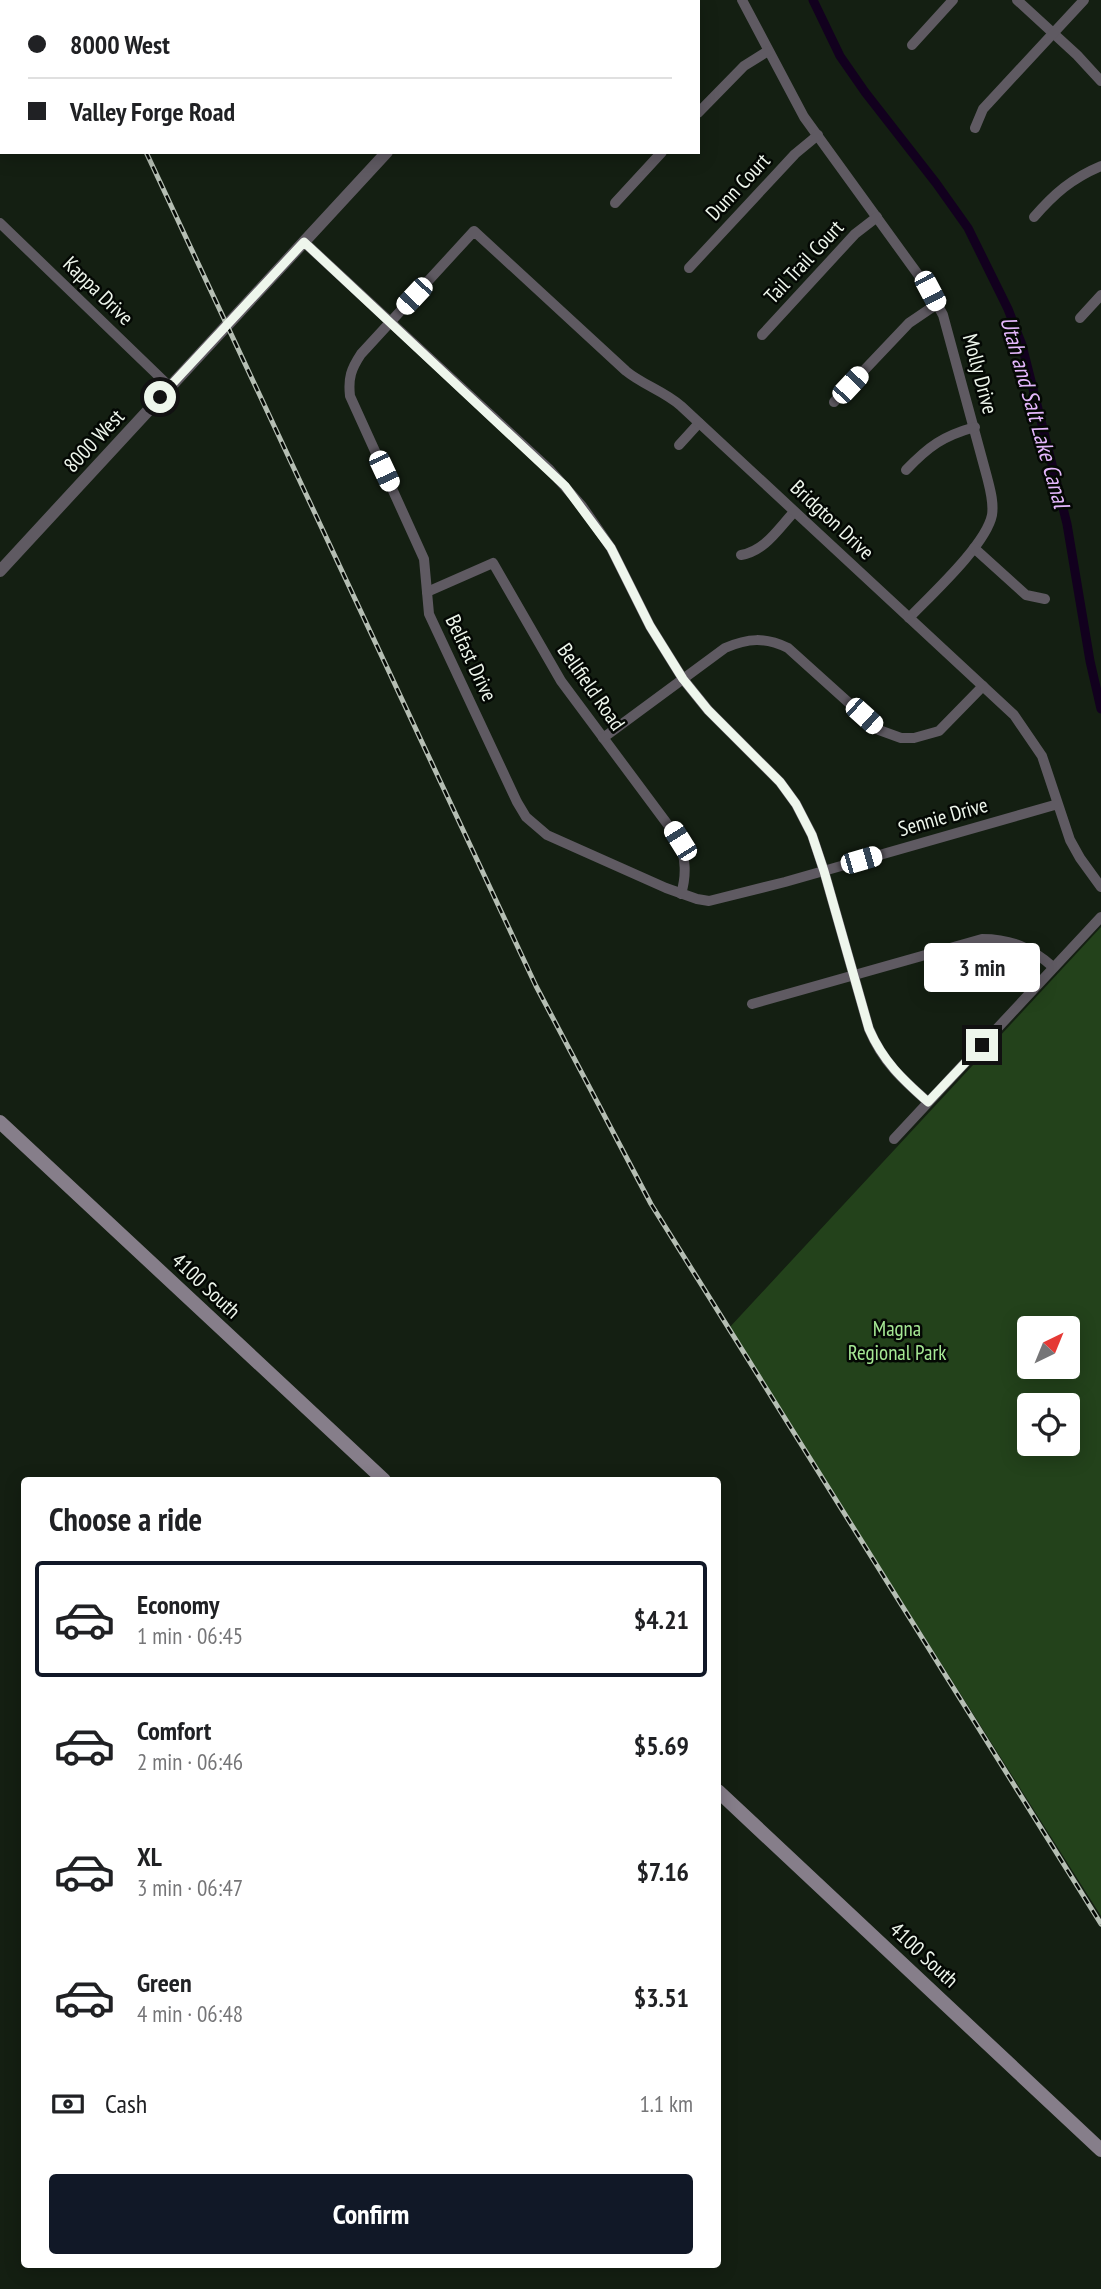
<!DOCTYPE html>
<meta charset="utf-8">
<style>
:root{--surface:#fff;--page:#f2f2f2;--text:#202124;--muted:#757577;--line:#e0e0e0;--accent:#111827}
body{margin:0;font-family:"PT Sans Narrow",sans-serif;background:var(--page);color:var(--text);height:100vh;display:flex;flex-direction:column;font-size:26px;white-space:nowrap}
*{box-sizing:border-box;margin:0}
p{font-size:23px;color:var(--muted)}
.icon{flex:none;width:38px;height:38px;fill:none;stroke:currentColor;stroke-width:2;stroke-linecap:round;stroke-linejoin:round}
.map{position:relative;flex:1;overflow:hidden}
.details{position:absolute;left:21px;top:1477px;width:700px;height:791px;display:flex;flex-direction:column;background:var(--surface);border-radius:7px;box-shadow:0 4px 18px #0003}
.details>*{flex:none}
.hud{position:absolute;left:0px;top:0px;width:700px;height:154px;box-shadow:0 4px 18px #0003;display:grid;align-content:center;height:154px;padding:0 28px;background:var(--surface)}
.needle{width:46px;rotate:43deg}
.buttons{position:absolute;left:1017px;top:1316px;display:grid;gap:14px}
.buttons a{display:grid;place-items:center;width:63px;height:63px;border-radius:7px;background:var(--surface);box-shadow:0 4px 18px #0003;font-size:35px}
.end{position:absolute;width:32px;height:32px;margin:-16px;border:9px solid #eef6ec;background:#111;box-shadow:0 0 0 4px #111}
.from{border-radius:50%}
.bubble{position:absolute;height:49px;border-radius:7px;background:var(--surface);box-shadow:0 4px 18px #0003;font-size:23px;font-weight:700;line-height:49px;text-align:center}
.car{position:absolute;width:21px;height:42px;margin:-21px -10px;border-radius:9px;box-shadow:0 0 5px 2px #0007;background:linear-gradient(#fff 24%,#345 0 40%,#fff 0 76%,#345 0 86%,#fff 0)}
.hud b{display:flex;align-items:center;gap:24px;height:66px;font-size:26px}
.hud b+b{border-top:2px solid var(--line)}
.hud i{width:18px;height:18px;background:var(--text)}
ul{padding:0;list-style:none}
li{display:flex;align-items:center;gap:21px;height:116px;margin:0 14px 10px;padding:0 14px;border:4px solid transparent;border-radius:7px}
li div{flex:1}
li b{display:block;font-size:26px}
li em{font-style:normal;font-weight:700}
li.on{border-color:var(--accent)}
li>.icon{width:63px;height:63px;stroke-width:1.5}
h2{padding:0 28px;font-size:32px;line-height:84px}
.pay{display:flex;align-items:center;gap:18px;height:77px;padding:0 28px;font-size:26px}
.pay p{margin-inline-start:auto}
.primary-button{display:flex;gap:14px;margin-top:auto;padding:14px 28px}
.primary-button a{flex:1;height:80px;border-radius:7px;background:var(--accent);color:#fff;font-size:28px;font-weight:700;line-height:80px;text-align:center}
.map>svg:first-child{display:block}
.green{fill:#23421b;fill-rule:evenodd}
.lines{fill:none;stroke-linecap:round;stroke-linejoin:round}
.canal{stroke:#12001e;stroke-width:9}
.minor{stroke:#5f5a62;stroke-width:10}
.tertiary{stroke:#5f5a62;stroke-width:12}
.secondary{stroke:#867e8a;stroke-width:14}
.rail-casing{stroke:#b5beb3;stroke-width:5}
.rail{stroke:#040804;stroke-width:2.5;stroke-dasharray:8;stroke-linecap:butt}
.route{stroke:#eef6ec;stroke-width:9}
.labels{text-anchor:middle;stroke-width:5;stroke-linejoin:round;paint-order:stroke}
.street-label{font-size:21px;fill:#eef6ec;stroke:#040804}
.park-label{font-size:21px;fill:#a5e894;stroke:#040804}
.water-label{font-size:23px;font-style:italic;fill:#e4b7fc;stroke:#040804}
</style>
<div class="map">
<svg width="1101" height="2289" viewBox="0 0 1101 2289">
<rect width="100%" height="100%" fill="#141f12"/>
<path class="green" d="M 1101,927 L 1101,1916 L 729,1328 ZM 1068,1328 L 1068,1367 L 1029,1367 L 1029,1328 ZM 1029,1405 L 1068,1405 L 1068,1444 L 1029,1444 Z"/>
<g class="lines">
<path class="canal" d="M 813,0 L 840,56 L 865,92 L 936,183 L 968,228 L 1008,309 L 1022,345 L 1067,524 L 1090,661 L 1101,709"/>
<g class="minor">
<path d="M 250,0 L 252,2"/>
<path d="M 742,0 L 804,117 L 930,291 L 943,315 L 987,477 C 990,489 994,502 992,515 C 986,545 931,595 909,618"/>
<path d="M 1017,0 L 1077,55 L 1101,81"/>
<path d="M 163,2 L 163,0"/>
<path d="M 275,2 L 277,0"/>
<path d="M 402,2 L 404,0"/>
<path d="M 667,2 L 669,0"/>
<path d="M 912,45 L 953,0"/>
<path d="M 698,113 L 744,66 L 768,51"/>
<path d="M 975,128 L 983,109 L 1084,0"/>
<path d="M 615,203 L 662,152"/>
<path d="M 1034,217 C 1054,194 1072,178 1101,166"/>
<path d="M 0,223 L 170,387"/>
<path d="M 304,242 L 550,470 L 582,506 L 611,548 L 650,626 L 683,679 L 708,710 L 780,782 L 796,804 L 812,835 L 824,871 L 869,1029 C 883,1062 902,1079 928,1102"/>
<path d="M 689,268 L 795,154 L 818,135"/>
<path d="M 1080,318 L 1101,295"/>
<path d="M 762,335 L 855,234 L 877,217"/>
<path d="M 834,402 L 909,323 L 937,304"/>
<path d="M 679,445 L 699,423"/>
<path d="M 906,470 C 929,446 943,436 975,427"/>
<path d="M 974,548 L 1026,595 L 1045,599"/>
<path d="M 741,555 C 765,551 778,529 794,512"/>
<path d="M 427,592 L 493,563 L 561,681 L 680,841 C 685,860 687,874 681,894"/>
<path d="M 603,738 L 725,648 C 748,638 765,637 788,648 L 879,730 L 901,738 L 914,738 L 939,731 L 983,686"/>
<path d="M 1058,804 L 785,882 L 709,901 L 697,899 L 666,888 L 547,835 L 526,817 L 517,802 L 429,614 L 424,559 L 350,396 C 348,378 351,369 361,354 L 474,231 L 626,371 C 643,385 664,391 681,406 L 1014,715 L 1042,756 L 1070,840 L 1080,858 L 1101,887"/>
<path d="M 752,1004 L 982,939 C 1011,939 1032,948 1053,967"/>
<path d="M 894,1139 L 1101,917"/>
</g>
<g class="tertiary">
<path d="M 528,2 L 529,0"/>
<path d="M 0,571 L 387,152"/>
</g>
<g class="secondary">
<path d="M 0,1122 L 384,1480"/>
<path d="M 718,1791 L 1101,2150"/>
</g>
<defs>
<g id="rail">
<path d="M 73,0 L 74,2"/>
<path d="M 146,152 L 536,986 L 651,1204 L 1101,1924"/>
</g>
</defs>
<use href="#rail" class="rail-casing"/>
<use href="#rail" class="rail"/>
</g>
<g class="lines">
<path class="route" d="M 160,397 L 304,242 L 565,486 L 611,548 L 650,626 L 683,679 L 708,710 L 780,782 L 796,804 L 812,835 L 824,871 L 869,1029 C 883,1061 902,1079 928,1102 L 982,1045"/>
</g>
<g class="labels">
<g class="street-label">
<text transform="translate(738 187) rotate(-47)" y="7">Dunn Court</text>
<text transform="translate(804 262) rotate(-47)" y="7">Tail Trail Court</text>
<text transform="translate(98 291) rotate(44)" y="7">Kappa Drive</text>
<text transform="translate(980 374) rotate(75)" y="7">Molly Drive</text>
<text transform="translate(94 441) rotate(-47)" y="7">8000 West</text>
<text transform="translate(832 520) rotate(43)" y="7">Bridgton Drive</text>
<text transform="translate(471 658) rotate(65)" y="7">Belfast Drive</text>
<text transform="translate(591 687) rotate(55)" y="7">Bellfield Road</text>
<text transform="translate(943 817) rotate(-16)" y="7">Sennie Drive</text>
<text transform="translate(206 1286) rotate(43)" y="7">4100 South</text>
<text transform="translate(924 1955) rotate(43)" y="7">4100 South</text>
</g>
<g class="park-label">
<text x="897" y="1336">Magna<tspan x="897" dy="24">Regional Park</tspan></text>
</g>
<g class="water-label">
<text transform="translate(1035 412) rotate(74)" y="8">Utah and Salt Lake Canal</text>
</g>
</g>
</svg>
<div class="buttons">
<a><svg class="needle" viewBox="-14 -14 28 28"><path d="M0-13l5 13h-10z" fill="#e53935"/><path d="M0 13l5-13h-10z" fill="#757577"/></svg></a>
<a><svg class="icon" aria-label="locate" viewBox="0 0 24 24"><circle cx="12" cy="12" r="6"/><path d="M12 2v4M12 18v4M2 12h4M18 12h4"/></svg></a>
</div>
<i class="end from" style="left:160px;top:397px"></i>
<i class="end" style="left:982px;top:1045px"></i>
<div class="bubble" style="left:924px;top:943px;width:116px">3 min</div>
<i class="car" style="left:930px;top:291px;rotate:152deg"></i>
<i class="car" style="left:414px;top:296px;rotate:223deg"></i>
<i class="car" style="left:850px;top:385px;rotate:43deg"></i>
<i class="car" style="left:384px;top:471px;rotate:155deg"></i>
<i class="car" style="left:864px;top:716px;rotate:132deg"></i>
<i class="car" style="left:680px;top:841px;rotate:328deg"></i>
<i class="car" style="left:861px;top:860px;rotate:74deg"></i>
<div class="hud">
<b><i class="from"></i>8000 West</b>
<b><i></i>Valley Forge Road</b>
</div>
<section class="details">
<h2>Choose a ride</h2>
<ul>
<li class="on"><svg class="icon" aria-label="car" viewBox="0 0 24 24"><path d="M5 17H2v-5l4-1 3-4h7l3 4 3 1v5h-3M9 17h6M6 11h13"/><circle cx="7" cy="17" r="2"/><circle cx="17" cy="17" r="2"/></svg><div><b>Economy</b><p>1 min · 06:45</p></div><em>$4.21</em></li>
<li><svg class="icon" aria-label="car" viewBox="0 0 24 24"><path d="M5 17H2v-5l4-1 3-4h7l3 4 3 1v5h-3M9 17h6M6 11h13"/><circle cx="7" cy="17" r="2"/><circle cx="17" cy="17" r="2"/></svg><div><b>Comfort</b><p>2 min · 06:46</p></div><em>$5.69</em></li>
<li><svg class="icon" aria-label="car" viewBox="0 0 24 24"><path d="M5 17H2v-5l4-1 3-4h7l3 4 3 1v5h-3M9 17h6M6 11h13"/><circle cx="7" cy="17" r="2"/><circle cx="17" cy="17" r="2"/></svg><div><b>XL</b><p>3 min · 06:47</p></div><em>$7.16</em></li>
<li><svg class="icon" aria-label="car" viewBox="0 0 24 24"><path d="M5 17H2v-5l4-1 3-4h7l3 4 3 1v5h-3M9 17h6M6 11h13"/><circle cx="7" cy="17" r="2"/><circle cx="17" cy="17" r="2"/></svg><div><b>Green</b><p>4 min · 06:48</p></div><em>$3.51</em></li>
</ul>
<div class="pay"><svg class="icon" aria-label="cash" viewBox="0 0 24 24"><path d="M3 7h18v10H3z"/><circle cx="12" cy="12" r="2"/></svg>Cash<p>1.1 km</p></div>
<div class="primary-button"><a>Confirm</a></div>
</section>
</div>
